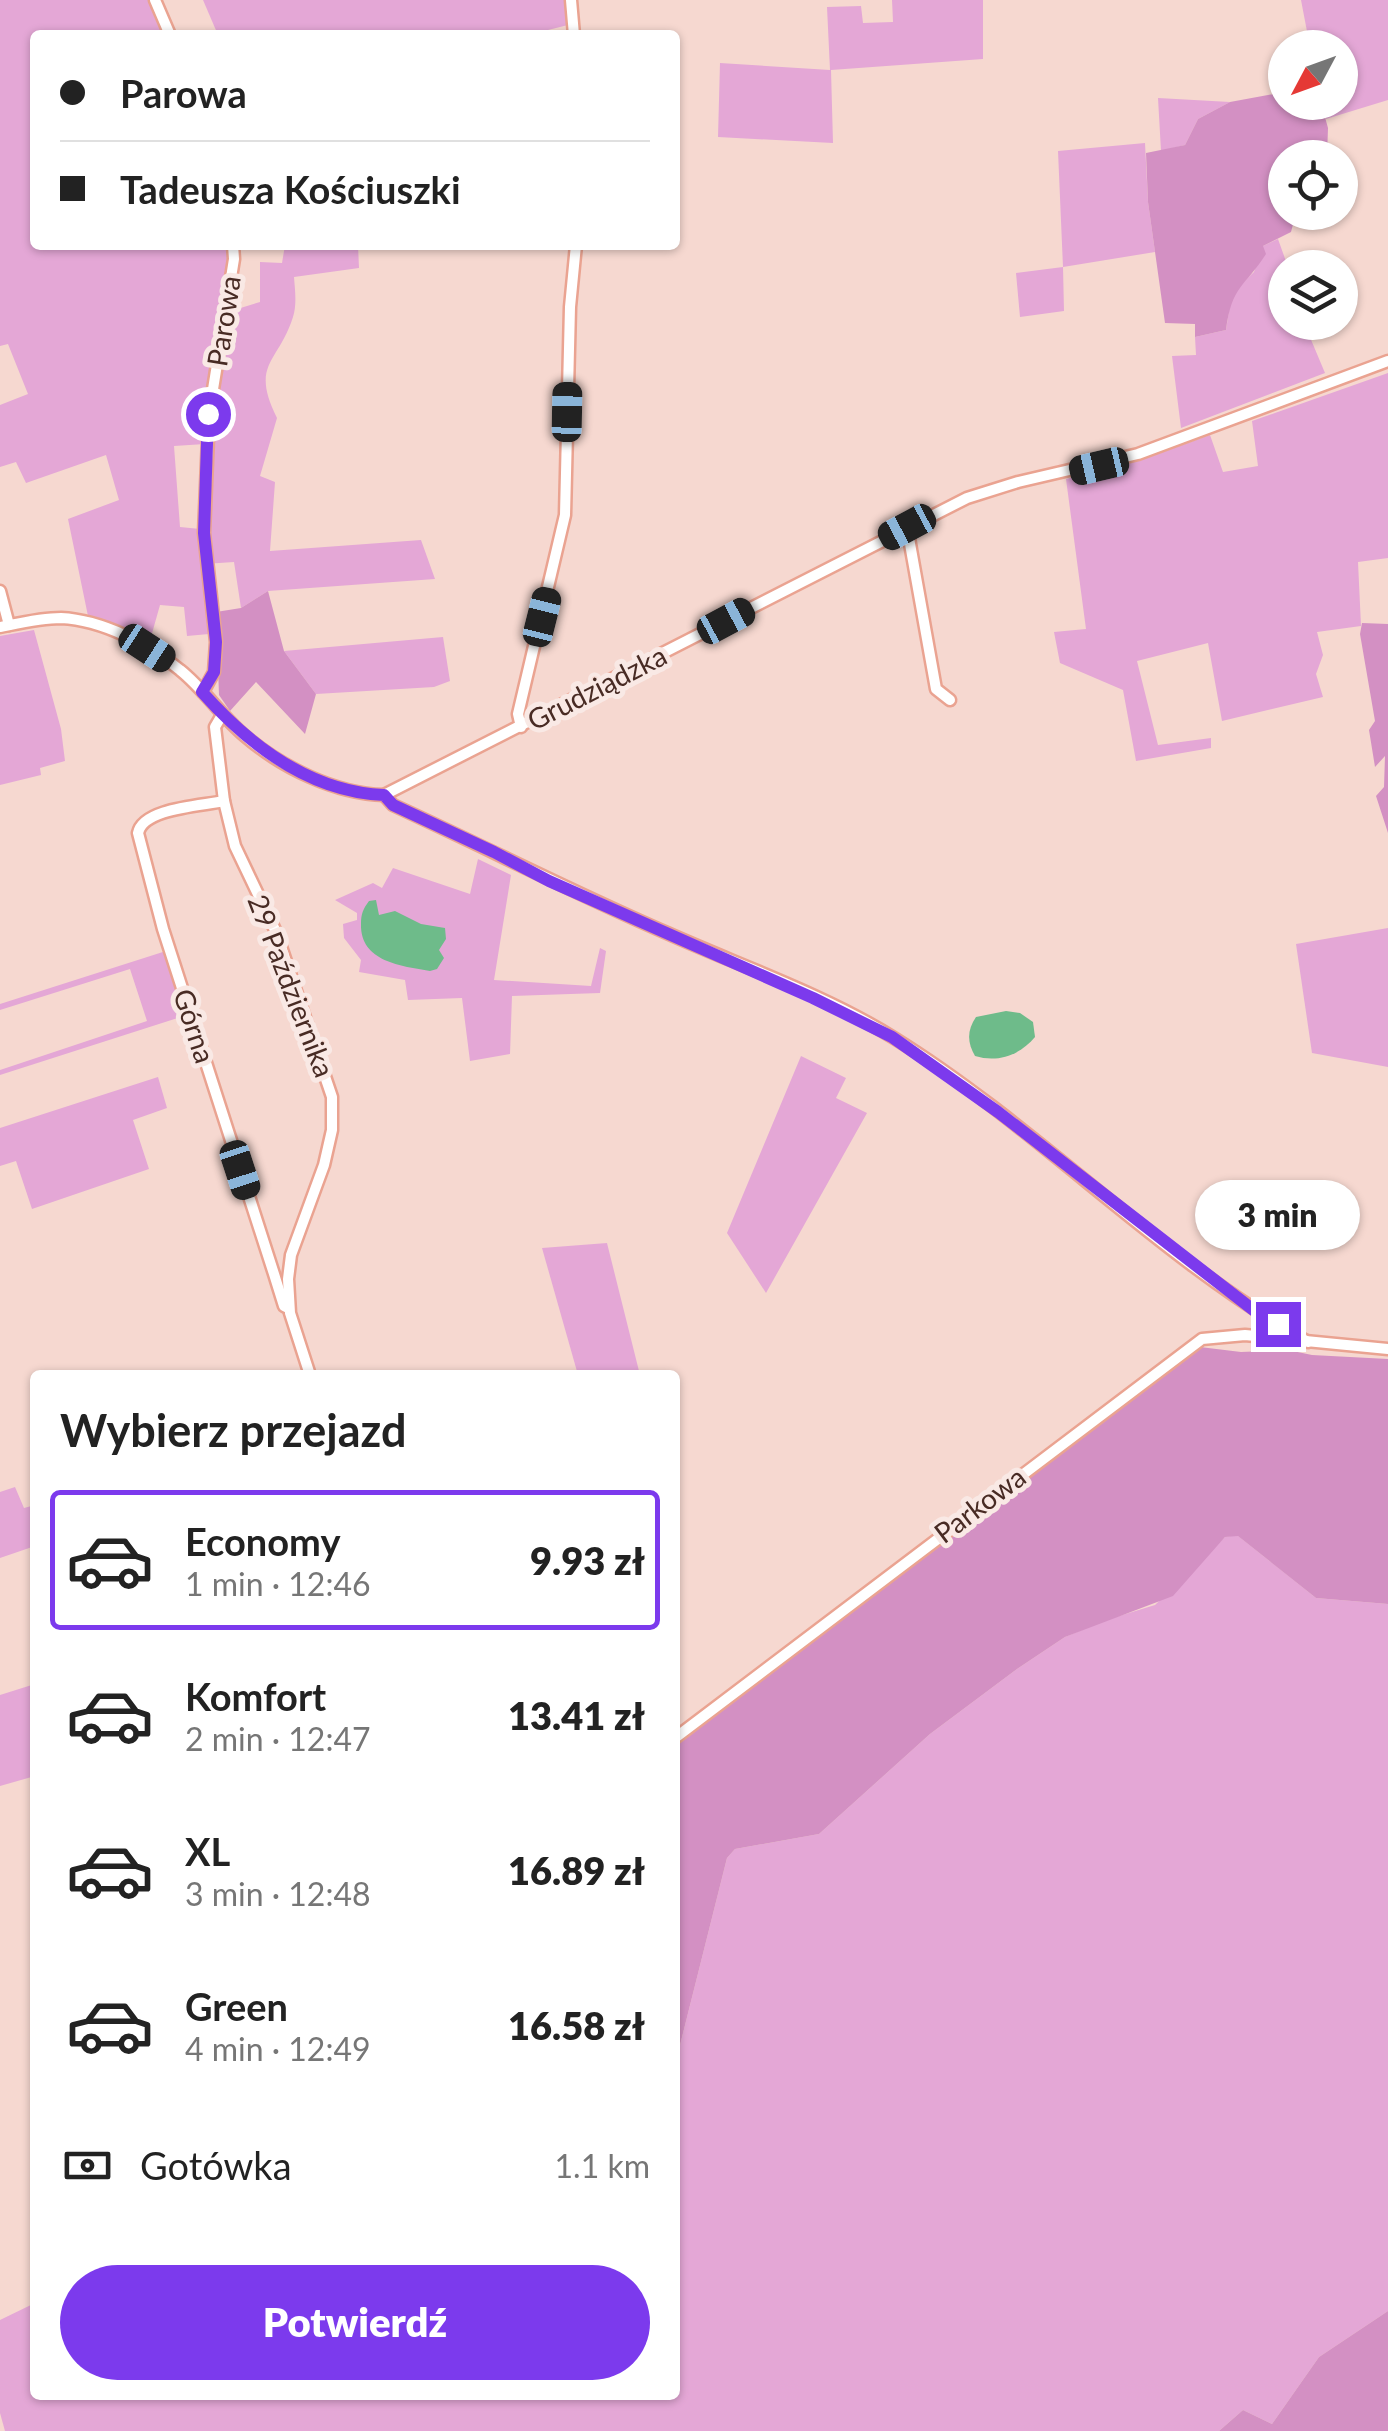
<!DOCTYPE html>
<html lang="pl">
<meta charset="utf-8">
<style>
:root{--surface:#fff;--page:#f2f2f2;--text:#222;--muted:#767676;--line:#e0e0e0;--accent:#7c3aed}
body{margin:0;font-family:Lato,sans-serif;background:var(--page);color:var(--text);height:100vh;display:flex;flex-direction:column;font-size:38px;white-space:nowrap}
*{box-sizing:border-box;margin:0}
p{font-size:32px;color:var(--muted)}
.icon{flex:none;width:55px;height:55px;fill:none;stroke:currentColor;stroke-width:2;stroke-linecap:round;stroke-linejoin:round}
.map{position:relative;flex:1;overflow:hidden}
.side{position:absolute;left:30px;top:1370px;width:650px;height:1030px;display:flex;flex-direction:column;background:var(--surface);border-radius:10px;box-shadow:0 2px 8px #0004}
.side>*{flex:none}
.guide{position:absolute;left:30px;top:30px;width:650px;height:220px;border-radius:10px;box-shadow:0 2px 8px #0004;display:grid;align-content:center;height:220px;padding:0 30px;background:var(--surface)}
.needle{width:65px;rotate:229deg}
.buttons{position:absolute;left:1268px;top:30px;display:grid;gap:20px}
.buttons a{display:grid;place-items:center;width:90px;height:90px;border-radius:50%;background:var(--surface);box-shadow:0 2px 8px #0004;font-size:50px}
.end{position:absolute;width:45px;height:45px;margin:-22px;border:12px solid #7c3aed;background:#fff;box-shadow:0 0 0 5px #fff}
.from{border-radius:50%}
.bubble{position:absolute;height:70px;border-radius:35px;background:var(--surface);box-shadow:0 2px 8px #0004;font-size:32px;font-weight:800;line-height:70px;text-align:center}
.car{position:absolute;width:30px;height:60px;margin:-30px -15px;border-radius:12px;box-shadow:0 0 8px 2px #0007;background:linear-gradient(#222 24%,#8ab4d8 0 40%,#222 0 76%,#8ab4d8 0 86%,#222 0)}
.guide b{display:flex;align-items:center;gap:35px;height:95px;font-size:38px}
.guide b+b{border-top:2px solid var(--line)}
.guide i{width:25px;height:25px;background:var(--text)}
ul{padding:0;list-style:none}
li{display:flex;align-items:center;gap:30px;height:140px;margin:0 20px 15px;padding:0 10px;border:5px solid transparent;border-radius:10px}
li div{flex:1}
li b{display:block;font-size:38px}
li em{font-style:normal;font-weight:800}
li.on{border-color:var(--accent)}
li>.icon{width:90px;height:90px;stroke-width:1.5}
h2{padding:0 30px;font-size:45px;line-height:120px}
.pay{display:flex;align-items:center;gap:25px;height:110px;padding:0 30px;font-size:38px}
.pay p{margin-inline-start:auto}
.cta{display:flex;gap:20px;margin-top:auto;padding:20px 30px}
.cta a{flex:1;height:115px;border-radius:60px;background:var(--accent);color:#fff;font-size:40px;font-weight:800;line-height:115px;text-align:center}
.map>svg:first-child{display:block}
.green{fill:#e4a7d6;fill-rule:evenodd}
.forest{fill:#d390c3}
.water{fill:#6ebb8a}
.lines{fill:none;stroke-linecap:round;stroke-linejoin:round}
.minor-casing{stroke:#eaa391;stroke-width:15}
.minor{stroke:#fff;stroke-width:10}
.route{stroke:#7c3aed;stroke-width:12}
.labels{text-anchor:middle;stroke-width:10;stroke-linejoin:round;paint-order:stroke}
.street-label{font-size:28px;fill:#482b24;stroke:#f9e9e5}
</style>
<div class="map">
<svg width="1388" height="2431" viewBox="0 0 1388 2431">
<rect width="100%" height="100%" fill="#f6d8d0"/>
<g class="green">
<path d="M 0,0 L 161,0 L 174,35 L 35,35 L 35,245 L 229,245 L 221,314 L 260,302 L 260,262 L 282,263 L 285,245 L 358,245 L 359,268 L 294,277 C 295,290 297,304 293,317 C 278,364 250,363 277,418 L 260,476 L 275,482 L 270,551 L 421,540 L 435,579 L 268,591 L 241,608 L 234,562 L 204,564 L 209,634 L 187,636 L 184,607 L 160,605 L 149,644 L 88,616 L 68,519 L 119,500 L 106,455 L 26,483 L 16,462 L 0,467 L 0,405 L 28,394 L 8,344 L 0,346 ZM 205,444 L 200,529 L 180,527 L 174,446 Z"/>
<path d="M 203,0 L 567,0 L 568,25 L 528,35 L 218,35 Z"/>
<path d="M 892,0 L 983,0 L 983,59 L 831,70 L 833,143 L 718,137 L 720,63 L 830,70 L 827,7 L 861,6 L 863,23 L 893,22 Z"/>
<path d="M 1301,0 L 1388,0 L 1388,100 L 1326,119 L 1321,103 L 1340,102 L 1340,48 L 1310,47 Z"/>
<path d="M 1158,98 L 1230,102 L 1198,119 L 1185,145 L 1161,151 Z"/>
<path d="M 1145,143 L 1148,202 L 1155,252 L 1063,267 L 1064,311 L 1020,317 L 1016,273 L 1063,267 L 1058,151 Z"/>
<path d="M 1278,239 L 1288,267 L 1285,268 L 1285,322 L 1304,323 L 1325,373 L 1181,428 L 1172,356 L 1196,355 L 1195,337 L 1226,330 L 1230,304 L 1237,288 L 1254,272 L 1263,246 Z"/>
<path d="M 1388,373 L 1388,558 L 1358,562 L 1361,626 L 1317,632 L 1323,655 L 1316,674 L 1323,697 L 1222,721 L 1208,643 L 1137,661 L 1158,745 L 1211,738 L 1211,748 L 1136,761 L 1123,690 L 1060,663 L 1054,632 L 1086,629 L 1066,479 L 1141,460 L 1210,435 L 1223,472 L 1258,466 L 1252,421 Z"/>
<path d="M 34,630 L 61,729 L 65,761 L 40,768 L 41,775 L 0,785 L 0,636 Z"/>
<path d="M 443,637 L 450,681 L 434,687 L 316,694 L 284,651 Z"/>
<path d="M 478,859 L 511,875 L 494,980 L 591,986 L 600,948 L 606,951 L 600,993 L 512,996 L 510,1054 L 470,1061 L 462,998 L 408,1000 L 405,980 L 359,972 L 361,960 L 344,938 L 343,924 L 357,920 L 357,913 L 335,900 L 373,883 L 382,888 L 393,868 L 470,894 Z"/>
<path d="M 1388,928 L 1388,1067 L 1312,1053 L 1296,944 Z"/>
<path d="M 166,951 L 187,1015 L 0,1075 L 0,1070 L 147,1021 L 130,969 L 0,1010 L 0,1004 Z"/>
<path d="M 801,1056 L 846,1078 L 836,1098 L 867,1113 L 766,1293 L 727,1233 Z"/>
<path d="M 158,1077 L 167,1108 L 133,1120 L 149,1169 L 32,1209 L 16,1161 L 0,1166 L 0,1128 Z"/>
<path d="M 607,1243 L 640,1375 L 578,1375 L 542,1248 Z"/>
<path d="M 15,1487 L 24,1508 L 35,1505 L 35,1546 L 0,1558 L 0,1492 Z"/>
<path d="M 1237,1535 L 1316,1598 L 1388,1604 L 1388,2311 L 1319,2357 L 1272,2424 L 1243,2410 L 1219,2431 L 5,2431 L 0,2413 L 0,2320 L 35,2303 L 35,2395 L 675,2395 L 675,2065 L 727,1858 L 735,1849 L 819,1834 L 930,1734 L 1017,1669 L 1065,1637 L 1106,1620 L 1155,1605 L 1225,1537 Z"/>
<path d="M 35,1684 L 35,1776 L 0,1786 L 0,1695 Z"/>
</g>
<g class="forest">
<path d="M 1285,92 L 1285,102 L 1321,103 L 1328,128 L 1327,157 L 1285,158 L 1285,212 L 1296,213 L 1291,232 L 1263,246 L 1266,254 C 1244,288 1232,285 1226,330 L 1195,337 L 1195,324 L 1165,323 L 1148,202 L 1146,153 L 1185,145 L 1198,119 L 1230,102 Z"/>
<path d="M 268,591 L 284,651 L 316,694 L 305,734 L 256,682 L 230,711 L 219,695 L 216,612 L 241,608 Z"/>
<path d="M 1362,623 L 1388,624 L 1388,833 L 1376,796 L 1384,787 L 1385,756 L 1375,767 L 1369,730 L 1375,721 L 1360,634 Z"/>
<path d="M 1200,1347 L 1241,1352 L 1288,1350 L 1312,1355 L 1388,1359 L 1388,1604 L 1316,1598 L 1238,1536 L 1225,1537 L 1173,1596 L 1065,1637 L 1017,1669 L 930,1734 L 819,1834 L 735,1849 L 727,1858 L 675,2065 L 675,1745 L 1185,1353 Z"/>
<path d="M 1388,2311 L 1388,2431 L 1219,2431 L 1243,2410 L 1272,2424 L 1319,2357 Z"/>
</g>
<g class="water">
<path d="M 376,900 L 379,915 L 395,911 L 421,924 L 445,928 L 446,939 L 439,950 L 444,958 L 437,969 L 430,971 C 402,966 360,962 361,924 C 361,914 363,909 369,901 Z"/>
<path d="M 1006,1011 L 1020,1013 L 1033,1022 L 1035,1037 C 1020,1055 998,1063 975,1056 C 967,1042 967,1030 976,1017 Z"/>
</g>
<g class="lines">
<defs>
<g id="minor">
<path d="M 155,0 L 170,35"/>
<path d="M 571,0 L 574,35"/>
<path d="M 907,527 L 936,689 L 950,700"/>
<path d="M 0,591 L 9,625"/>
<path d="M 0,627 C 20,623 41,618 61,618 C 102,620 149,644 180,670 C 204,689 221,716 245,736 C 281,767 335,794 384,795 L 967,498 L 1018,482 L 1138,454 L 1388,361"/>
<path d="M 203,692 L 214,672 L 216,642 L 204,533 L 209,414 L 234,259 L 233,245"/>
<path d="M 222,715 L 215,727 L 224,801 L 235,846 L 276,932 L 332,1097 L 332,1130 L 324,1165 L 291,1255 L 288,1279 L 290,1313 L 310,1375"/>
<path d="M 521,727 L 518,714 L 565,515 L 570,307 L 576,245"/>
<path d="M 384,795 L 393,805 C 485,847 574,893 667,933 C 741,966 825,995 894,1038 C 1039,1128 1159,1258 1308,1342"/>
<path d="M 224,801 C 201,806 143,808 138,833 L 163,929 L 274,1274 L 284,1306 L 288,1308"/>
<path d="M 675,1738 L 1202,1339 L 1245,1335 L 1388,1349"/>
</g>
</defs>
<use href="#minor" class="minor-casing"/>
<use href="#minor" class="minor"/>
</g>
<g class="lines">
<path class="route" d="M 208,414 L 204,533 L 216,642 L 214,672 L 202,692 C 249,745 310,792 384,795 L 393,805 L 494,852 L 549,881 L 813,998 L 892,1037 L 998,1112 L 1256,1312 L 1278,1324"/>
</g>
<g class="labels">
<g class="street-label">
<text transform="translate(224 321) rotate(-81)" y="10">Parowa</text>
<text transform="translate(597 688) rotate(-27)" y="10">Grudziądzka</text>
<text transform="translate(291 986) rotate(69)" y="10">29 Października</text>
<text transform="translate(194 1026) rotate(72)" y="10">Górna</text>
<text transform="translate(980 1505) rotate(-37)" y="10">Parkowa</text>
</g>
</g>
</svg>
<div class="buttons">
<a><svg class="needle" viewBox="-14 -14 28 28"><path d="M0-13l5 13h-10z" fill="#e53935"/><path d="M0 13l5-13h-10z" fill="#767676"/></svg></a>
<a><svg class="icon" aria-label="locate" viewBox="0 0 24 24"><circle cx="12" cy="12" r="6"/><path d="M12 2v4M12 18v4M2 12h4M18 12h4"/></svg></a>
<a><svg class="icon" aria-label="layers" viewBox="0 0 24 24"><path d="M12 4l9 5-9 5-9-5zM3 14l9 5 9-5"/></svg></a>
</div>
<i class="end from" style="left:208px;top:414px"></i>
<i class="end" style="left:1278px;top:1324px"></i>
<div class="bubble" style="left:1195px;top:1180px;width:165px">3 min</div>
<i class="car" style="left:567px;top:412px;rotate:1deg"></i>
<i class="car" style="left:1099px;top:466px;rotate:257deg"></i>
<i class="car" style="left:907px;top:527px;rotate:242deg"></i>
<i class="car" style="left:542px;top:617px;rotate:14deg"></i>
<i class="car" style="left:726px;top:621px;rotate:62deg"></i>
<i class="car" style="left:147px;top:648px;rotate:123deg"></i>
<i class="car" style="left:240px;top:1170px;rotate:162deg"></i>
<div class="guide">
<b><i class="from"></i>Parowa</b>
<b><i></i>Tadeusza Kościuszki</b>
</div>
<section class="side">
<h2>Wybierz przejazd</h2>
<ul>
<li class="on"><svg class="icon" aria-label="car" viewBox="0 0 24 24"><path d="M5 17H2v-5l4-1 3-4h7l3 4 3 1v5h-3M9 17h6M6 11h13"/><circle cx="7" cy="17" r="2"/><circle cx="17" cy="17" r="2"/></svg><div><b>Economy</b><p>1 min · 12:46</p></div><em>9.93 zł</em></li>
<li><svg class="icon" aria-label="car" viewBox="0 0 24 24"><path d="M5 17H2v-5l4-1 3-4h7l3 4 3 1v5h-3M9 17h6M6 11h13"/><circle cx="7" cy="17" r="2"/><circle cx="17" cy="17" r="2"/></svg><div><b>Komfort</b><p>2 min · 12:47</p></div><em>13.41 zł</em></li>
<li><svg class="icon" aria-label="car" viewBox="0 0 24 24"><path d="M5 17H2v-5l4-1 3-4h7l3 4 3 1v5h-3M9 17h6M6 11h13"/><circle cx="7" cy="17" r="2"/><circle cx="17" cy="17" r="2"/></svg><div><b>XL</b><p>3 min · 12:48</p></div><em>16.89 zł</em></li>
<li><svg class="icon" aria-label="car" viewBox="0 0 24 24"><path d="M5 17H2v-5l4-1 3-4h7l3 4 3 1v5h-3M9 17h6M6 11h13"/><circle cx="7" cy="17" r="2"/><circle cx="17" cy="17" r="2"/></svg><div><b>Green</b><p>4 min · 12:49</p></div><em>16.58 zł</em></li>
</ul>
<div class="pay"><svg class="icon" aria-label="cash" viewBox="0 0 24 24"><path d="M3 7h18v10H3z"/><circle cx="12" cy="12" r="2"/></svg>Gotówka<p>1.1 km</p></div>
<div class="cta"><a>Potwierdź</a></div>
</section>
</div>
